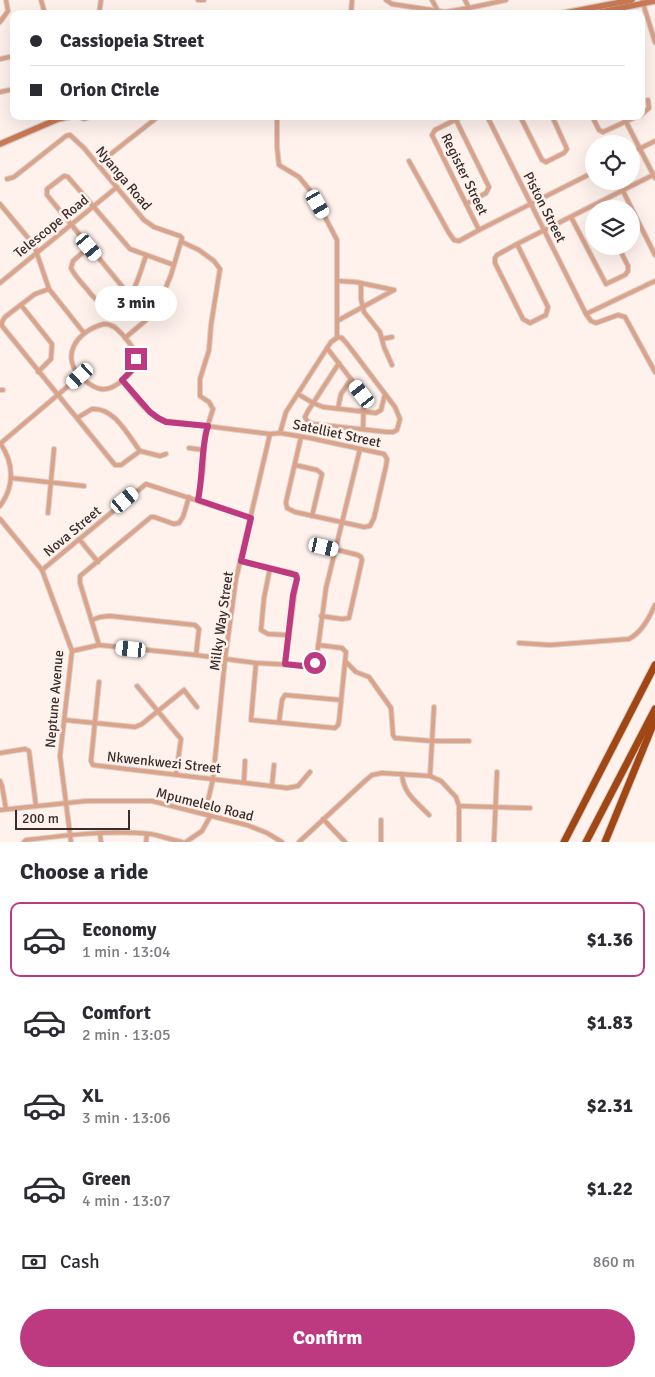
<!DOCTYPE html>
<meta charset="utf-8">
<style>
:root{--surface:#fff;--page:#f2f2f3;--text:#2b2b33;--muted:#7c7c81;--line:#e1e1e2;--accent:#bd3a80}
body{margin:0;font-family:Signika,sans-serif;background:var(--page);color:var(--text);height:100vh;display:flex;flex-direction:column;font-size:19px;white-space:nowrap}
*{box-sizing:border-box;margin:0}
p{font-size:16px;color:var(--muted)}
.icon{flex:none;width:28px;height:28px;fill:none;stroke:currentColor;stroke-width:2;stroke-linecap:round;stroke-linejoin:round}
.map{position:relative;height:842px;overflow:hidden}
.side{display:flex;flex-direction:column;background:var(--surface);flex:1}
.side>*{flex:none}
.banner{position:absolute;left:10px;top:10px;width:635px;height:110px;border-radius:10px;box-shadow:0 5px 20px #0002;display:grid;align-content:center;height:110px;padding:0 20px;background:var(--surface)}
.controls{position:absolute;left:585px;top:135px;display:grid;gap:10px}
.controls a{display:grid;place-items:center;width:55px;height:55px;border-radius:50%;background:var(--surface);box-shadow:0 5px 20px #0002;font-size:25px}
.scale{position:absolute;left:15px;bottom:12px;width:115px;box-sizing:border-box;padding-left:5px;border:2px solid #392d29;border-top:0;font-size:14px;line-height:18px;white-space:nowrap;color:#392d29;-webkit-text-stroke:4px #fff2ed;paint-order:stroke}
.end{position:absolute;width:22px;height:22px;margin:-11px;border:6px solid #bd3a80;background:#fff;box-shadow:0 0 0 2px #fff}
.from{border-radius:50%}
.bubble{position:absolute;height:35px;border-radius:18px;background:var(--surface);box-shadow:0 5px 20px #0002;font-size:16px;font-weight:700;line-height:35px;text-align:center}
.car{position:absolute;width:15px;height:30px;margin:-15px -8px;border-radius:6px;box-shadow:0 0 4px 1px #0007;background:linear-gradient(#fff 24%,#345 0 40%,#fff 0 76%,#345 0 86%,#fff 0)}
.banner b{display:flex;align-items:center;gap:18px;height:48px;font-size:19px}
.banner b+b{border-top:1px solid var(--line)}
.banner i{width:12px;height:12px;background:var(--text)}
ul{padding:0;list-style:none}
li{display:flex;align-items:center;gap:15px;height:75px;margin:0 10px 8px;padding:0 10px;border:2px solid transparent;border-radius:10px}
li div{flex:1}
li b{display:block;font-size:19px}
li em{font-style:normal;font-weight:700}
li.current{border-color:var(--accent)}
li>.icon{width:45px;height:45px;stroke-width:1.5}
h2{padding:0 20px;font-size:22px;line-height:60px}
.pay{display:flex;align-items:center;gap:12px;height:55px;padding:0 20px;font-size:19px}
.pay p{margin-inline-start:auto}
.action{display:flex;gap:10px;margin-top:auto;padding:10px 20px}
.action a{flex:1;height:58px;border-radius:30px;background:var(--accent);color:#fff;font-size:20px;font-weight:700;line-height:58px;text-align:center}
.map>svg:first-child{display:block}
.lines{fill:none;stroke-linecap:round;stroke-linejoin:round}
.minor-casing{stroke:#dbcfca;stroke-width:6}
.secondary-casing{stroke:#dbcfca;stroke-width:8}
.motorway-casing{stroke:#dbcfca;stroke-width:9}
.minor{stroke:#daa38a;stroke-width:4}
.secondary{stroke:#c97954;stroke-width:5.5}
.motorway{stroke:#a04714;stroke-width:7}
.route{stroke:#bd3a80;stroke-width:6}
.labels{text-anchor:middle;stroke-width:5;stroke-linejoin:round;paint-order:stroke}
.street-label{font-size:14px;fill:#392d29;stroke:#fff2ed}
</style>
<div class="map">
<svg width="655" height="842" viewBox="0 0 655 842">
<rect width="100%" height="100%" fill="#fff2ed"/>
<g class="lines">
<defs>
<g id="minor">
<path d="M 41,0 L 45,14"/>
<path d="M 198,0 L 204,0"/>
<path d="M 386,0 L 392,4 L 445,12 L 469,8 L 506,0"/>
<path d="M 432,0 L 438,11"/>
<path d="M 465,0 L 469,8"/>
<path d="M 642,0 L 655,42"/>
<path d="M 99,14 L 101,0"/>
<path d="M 351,14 L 352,0"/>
<path d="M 0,22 L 8,11 L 6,0"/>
<path d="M 0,59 L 14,56"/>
<path d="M 0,92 L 14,89"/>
<path d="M 641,115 L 649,108 L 648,100"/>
<path d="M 77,116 L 84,119 L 93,116"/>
<path d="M 277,116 L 277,147 L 279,165 L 299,177 L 313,194 L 337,240 L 337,337"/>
<path d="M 463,116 L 435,130 L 432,135 L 479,230"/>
<path d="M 487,116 L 586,314 L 655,281"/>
<path d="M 520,116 L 542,160 L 546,162 L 564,153 L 567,149 L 552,116"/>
<path d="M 592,116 L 599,130 L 603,132 L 638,116"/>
<path d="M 623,116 L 655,178"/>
<path d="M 456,120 L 489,187 L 486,193 L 466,204"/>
<path d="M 631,153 L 655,141"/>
<path d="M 409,161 L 449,233 L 454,240 L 459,241 L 479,230 L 594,172"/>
<path d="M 98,164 L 159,116"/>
<path d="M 7,179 L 14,177 L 66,136 L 70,135 L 84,148 L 144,220 L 154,227 L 180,236 L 182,238 L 171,275 L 157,309 L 145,321 L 125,338"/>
<path d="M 623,191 L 655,255"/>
<path d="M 0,204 L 34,245 L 49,289 L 84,333"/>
<path d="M 571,217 L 606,284 L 625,275 L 628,271 L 628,266 L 618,246"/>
<path d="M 182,242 L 199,250 L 214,261 L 220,269 L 211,325 L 209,350 L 200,379 L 200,396 L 209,402 L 213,409 L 205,434 L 203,470 L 198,500"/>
<path d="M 517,244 L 548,307 L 546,315 L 530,323 L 523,319 L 495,263 L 495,258 L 497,255 L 517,244 L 655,174"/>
<path d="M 89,247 L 73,261 L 71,268 C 75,277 84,285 90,293 C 96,300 100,304 109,305 C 134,308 139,273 146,256"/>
<path d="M 338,281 L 356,282 L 394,290"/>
<path d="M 0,283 L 117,187"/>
<path d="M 361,283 L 361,299 L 364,312 L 380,332 L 384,347 L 392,365"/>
<path d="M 49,289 L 35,294 L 5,317 L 2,322 L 2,326 L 115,465 L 121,465 L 140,451"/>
<path d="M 130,296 L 47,195 L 47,189 L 64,176 L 68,177 L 130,249 L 174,265"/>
<path d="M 21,305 L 52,344 L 51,359 L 38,372"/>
<path d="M 586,314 L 591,321 L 596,323 L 618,315 L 625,317 L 655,372"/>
<path d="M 337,321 L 394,290"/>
<path d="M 104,324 C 113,324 117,329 123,335 C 128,342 136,349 136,358 C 137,372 114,391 101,389 C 95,388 89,384 84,380 C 58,358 76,331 104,324 Z"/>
<path d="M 382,339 L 392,337"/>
<path d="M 327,348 L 364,396 L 363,429"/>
<path d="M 122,380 C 134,395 146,415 166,421 L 270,434 L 280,433 L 310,438 L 384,454 L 387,459 L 386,466 L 374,518 L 370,526 L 364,527 L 295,512 L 287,508 L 286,502 L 301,437"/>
<path d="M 0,390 L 3,390"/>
<path d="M 298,394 L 313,403 L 323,407 L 376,413 L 381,410 L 385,394"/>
<path d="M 338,408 L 341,394 L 351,379"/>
<path d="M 77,418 L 92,409 C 114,407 128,435 140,451"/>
<path d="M 280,433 L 286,412 L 331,342 L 338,337 L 342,338 L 348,345 L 395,407 L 400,419 L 397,430 L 393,432 L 387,432 L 313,424 L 307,421 L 305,417 L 308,411 L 339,363"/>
<path d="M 0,443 C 14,463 15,486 0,506"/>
<path d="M 1,443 L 80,376"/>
<path d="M 189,448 L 204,450"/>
<path d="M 140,451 L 160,456 L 166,454"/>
<path d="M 295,465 L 317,470 L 322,474 L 312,516"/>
<path d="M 11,478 L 84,486"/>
<path d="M 48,513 L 54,449"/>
<path d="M 0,519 L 42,570 L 72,651 L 60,756 L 71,842"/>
<path d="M 79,539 L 98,562"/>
<path d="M 314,544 L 358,555 L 361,557 L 362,560 L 349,618 L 342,619 L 321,616"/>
<path d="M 241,561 L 292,573 L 297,576 L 285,664"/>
<path d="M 270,568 L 264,598 L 261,630 L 268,634 L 288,635"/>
<path d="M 42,570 L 146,484 L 251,518"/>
<path d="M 92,620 L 100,617 L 110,616 L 195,625 L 199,629 L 196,655"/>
<path d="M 519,643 L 550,645 L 629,639 C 642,632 649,618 655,605"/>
<path d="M 99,645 L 80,583 L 80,576 L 151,517 L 154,517 L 174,524 L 179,523 L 183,517 L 189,497"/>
<path d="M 72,651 L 99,645 L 196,655 L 256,663 L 314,666 L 317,655 L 326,588 L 360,449"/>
<path d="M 346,662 L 356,672 L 369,677 L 391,708 L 393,735 L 395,738 L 432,741 L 469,741"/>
<path d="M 256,663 L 251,720 L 335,728 L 338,725 L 339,721 L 346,652 L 342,648 L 318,645"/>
<path d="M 99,682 L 91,761 L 93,765 L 287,788 L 298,786 L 310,772"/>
<path d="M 137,686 L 181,739 L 176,774"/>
<path d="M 65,720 L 135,727 L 142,724 L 184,690 L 197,707"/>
<path d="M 279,722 L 282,700 L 285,695 L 341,700"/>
<path d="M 0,753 L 25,749 L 29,751 L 36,806"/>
<path d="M 402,774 C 403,794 417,802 429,815"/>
<path d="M 430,776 L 434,707"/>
<path d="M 0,781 L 2,786 L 6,809"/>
<path d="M 244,782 L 245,761"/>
<path d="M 272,786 L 274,765"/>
<path d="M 459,806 L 530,808"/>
<path d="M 0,810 L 86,801 L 152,801 L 247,825 L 267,833 L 282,842"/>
<path d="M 205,813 L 213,779 L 225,659 L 236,579 L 270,434"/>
<path d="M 323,819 L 345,842"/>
<path d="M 100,834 L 101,842"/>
<path d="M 24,842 L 26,840 C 67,835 110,830 151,834 C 161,836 172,840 182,842"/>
<path d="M 146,842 L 147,834"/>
<path d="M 186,842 L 202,831 L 211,815"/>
<path d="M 299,842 L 366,780 L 372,775 L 382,773 L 430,776 L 441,781 L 456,797 L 459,806 L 459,842"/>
<path d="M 381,842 L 381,820"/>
<path d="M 494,842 L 497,772"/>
</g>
<g id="secondary">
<path d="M 560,14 L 632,0"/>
<path d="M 591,14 L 655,1"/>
<path d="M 0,144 L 58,119 L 71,116"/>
</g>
<g id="motorway">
<path d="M 564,842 L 655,665"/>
<path d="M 586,842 L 655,709"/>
<path d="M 605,842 L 655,720"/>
</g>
</defs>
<use href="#minor" class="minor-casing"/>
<use href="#secondary" class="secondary-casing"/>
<use href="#motorway" class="motorway-casing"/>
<use href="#minor" class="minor"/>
<use href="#secondary" class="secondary"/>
<use href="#motorway" class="motorway"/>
</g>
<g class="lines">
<path class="route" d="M 136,359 L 135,367 L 122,380 L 150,412 L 158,418 L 166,422 L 208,426 C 201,446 203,477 198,500 L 251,518 L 241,561 L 296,575 L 297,579 L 293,595 L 285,664 L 311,667 L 315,663"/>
</g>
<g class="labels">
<g class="street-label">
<text transform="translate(465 174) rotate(64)" y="5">Register Street</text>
<text transform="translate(124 178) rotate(50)" y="5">Nyanga Road</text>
<text transform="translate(545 207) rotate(63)" y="5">Piston Street</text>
<text transform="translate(51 226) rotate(-39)" y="5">Telescope Road</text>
<text transform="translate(337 433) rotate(12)" y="5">Satelliet Street</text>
<text transform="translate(72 531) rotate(-40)" y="5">Nova Street</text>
<text transform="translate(221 621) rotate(-82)" y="5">Milky Way Street</text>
<text transform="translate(54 699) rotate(-85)" y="5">Neptune Avenue</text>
<text transform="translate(164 762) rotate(6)" y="5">Nkwenkwezi Street</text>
<text transform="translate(205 804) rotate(14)" y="5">Mpumelelo Road</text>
</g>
</g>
</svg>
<div class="controls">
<a><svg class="icon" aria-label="locate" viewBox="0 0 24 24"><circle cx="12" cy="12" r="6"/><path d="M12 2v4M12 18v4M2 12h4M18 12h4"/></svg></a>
<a><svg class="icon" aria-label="layers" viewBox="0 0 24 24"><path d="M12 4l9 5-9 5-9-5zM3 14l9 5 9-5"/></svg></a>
</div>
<div class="scale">200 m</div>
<i class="end from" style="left:315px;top:663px"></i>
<i class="end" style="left:136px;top:359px"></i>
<div class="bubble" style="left:95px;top:286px;width:82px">3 min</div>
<i class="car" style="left:318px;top:204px;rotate:150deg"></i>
<i class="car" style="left:89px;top:247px;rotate:140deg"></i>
<i class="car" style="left:80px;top:376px;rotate:228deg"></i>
<i class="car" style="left:362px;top:394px;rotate:322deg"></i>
<i class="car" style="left:125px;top:500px;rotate:50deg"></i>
<i class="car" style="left:324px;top:547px;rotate:103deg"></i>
<i class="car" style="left:131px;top:649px;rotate:276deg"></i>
<div class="banner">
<b><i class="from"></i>Cassiopeia Street</b>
<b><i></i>Orion Circle</b>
</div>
</div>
<section class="side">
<h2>Choose a ride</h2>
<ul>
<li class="current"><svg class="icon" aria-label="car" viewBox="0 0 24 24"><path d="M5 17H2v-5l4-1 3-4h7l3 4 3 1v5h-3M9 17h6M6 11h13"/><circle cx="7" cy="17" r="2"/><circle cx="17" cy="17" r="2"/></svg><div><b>Economy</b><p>1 min · 13:04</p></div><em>$1.36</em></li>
<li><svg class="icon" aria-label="car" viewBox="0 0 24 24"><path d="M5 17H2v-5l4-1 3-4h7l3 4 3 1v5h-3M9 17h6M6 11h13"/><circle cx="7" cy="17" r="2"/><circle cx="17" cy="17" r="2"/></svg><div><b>Comfort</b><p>2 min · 13:05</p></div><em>$1.83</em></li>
<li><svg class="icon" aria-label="car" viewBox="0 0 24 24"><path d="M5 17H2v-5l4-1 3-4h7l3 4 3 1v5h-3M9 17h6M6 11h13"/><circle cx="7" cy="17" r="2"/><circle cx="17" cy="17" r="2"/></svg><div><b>XL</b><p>3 min · 13:06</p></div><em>$2.31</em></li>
<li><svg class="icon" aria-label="car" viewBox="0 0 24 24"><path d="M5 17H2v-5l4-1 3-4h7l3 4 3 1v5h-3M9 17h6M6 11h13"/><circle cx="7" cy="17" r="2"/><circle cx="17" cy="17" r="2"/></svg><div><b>Green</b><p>4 min · 13:07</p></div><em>$1.22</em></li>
</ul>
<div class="pay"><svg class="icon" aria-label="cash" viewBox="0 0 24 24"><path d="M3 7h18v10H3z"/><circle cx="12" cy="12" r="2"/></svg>Cash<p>860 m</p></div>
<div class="action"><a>Confirm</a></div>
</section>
